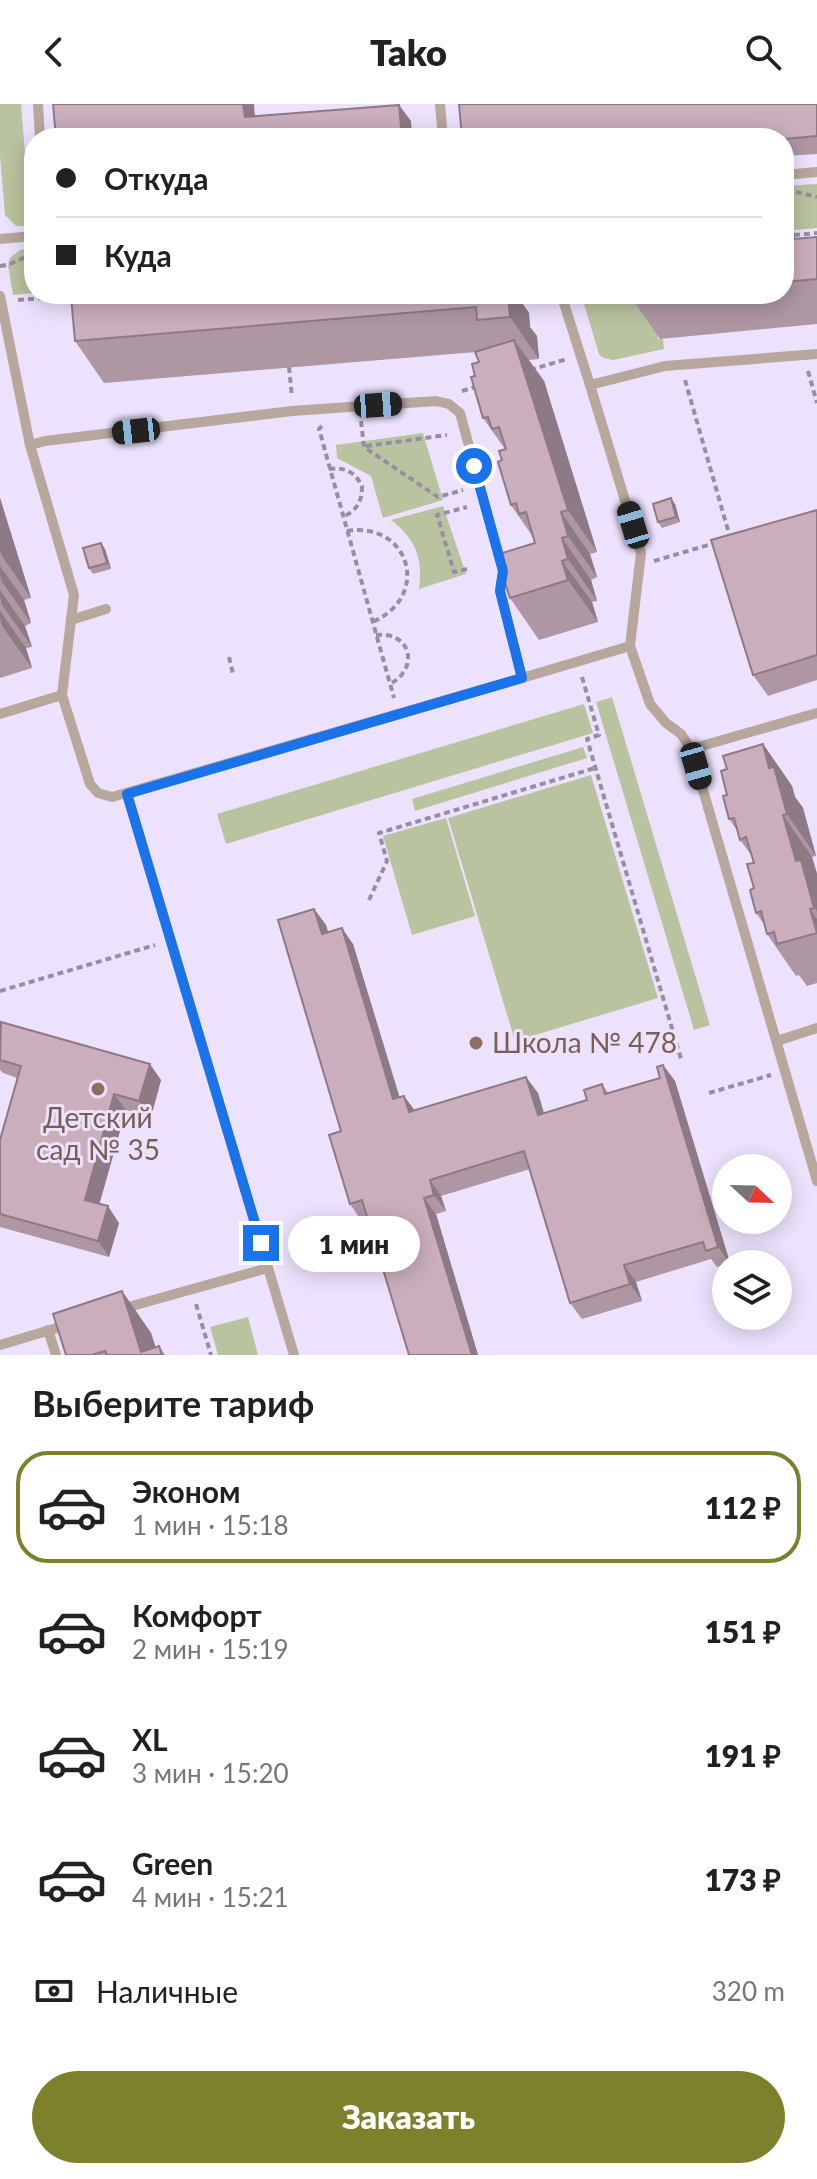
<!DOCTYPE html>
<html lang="ru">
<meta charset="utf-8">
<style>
:root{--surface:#fff;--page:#f6f6f6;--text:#202124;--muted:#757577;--line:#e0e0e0;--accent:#7e812b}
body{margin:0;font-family:Lato,sans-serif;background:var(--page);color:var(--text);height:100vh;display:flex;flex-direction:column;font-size:30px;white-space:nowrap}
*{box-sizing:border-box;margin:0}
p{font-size:26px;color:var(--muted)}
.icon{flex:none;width:44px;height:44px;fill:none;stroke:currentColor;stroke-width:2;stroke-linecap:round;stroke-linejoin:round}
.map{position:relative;height:1251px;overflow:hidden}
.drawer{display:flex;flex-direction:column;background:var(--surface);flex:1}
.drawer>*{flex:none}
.guide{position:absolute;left:24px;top:24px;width:770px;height:176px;border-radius:32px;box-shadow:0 4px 20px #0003;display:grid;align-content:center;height:176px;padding:0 32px;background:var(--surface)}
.needle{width:52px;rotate:112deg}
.buttons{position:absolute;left:712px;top:1050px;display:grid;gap:16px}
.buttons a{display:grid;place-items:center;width:80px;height:80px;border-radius:50%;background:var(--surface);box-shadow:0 4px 20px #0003;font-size:40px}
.end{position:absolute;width:36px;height:36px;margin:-18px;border:10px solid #1a73e8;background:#fff;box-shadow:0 0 0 4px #fff}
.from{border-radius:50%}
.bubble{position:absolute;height:56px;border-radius:28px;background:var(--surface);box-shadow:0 4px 20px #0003;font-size:26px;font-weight:800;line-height:56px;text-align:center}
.car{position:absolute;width:24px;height:48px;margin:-24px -12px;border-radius:10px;box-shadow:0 0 6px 2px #0007;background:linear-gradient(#222 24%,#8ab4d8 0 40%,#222 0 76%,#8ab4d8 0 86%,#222 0)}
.guide b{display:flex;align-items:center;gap:28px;height:76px;font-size:30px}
.guide b+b{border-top:2px solid var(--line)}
.guide i{width:20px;height:20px;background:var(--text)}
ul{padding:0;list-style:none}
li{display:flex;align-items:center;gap:24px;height:112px;margin:0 16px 12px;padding:0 16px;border:4px solid transparent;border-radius:32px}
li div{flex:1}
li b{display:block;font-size:30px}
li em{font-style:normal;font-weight:800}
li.current{border-color:var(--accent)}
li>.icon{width:72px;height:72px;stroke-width:1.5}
h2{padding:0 32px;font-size:36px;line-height:96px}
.pay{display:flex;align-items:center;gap:20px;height:88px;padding:0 32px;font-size:30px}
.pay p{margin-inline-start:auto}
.button{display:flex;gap:16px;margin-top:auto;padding:16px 32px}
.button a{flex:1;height:92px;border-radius:48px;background:var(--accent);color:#fff;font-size:32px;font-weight:800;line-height:92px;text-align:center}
header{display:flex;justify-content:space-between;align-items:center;height:104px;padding:0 32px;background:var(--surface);font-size:36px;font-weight:800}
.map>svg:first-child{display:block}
.green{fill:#bac3a0}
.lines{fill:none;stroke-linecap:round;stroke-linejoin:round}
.path{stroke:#968fa2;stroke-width:4;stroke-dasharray:6 4;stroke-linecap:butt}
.lane{stroke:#b7a79d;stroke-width:10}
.wall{fill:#ae96a2}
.shaded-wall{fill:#8d7a84}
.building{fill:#caaebc;stroke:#8d7a84;stroke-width:2}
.route{stroke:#1a73e8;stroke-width:10}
.education-dot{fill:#8d6e63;stroke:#ede2fd;stroke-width:3}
.labels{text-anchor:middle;stroke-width:6;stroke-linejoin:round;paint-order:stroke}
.education-label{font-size:28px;fill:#785e54;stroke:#ede2fd;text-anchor:start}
</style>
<header><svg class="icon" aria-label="back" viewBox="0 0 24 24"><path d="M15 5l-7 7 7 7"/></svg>Tako<svg class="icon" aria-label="search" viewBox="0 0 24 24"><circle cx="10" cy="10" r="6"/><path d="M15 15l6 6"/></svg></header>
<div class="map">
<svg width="817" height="1251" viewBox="0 0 817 1251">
<rect width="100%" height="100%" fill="#ede2fd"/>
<g class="green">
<path d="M 0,0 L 21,0 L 30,112 L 34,112 L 34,122 L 16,122 L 5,111 L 0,51 Z"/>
<path d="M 817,80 L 817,124 L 784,127 L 784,82 Z"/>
<path d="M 34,144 L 34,189 L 13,191 L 8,161 L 10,154 L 20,146 Z"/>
<path d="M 581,190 L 655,190 L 658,235 L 663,235 L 664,245 L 613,256 L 603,254 L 599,250 Z"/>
<path d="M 423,329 L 443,396 L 383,414 L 371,372 L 337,354 L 336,341 Z"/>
<path d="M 443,402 L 466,470 L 419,485 C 423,454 416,435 391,416 Z"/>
<path d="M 612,593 L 710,921 L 694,926 L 596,598 Z"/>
<path d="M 584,600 L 593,629 L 226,740 L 217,710 Z"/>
<path d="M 583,643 L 587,654 L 415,707 L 412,695 Z"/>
<path d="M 591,671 L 658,894 L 515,937 L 448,714 Z"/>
<path d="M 446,714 L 475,812 L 412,831 L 383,732 Z"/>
<path d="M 248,1213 L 258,1251 L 218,1251 L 210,1223 Z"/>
</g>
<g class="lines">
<g class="path">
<path d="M 796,88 L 817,93"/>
<path d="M 784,132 L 817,129"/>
<path d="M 0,162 C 13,161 21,153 34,151"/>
<path d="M 18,196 L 73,192"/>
<path d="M 289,263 L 292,293"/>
<path d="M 530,266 L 567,255"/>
<path d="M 808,267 L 817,299"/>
<path d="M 685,276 L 730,433"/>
<path d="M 462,287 L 475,283"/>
<path d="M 361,317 L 364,343 L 438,393 L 463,386"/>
<path d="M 322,322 L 319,325 L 394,594"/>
<path d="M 366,342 L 447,331"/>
<path d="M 329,365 C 345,363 354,367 362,382 C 362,398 357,406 343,413"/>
<path d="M 347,427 C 410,417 432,493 372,518"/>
<path d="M 654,457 L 715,439"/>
<path d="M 467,465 L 454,468 L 437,411 L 467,403"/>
<path d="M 376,531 C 411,527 420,564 390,580"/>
<path d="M 229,553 L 233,570"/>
<path d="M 582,573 L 599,631 L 587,635 L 681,955"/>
<path d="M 369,796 L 387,757 L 379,729 L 595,664"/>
<path d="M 0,887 L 155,841"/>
<path d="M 709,989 L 771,971"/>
<path d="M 196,1200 L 211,1251"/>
</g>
<g class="lane">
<path d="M 38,0 L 40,34"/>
<path d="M 440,0 L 443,34"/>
<path d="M 784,71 L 817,68"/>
<path d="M 0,135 L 34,132"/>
<path d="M 561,190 L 590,281 L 665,262 L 817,250"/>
<path d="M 0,192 L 30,341 L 45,337 L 292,307 L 436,297 L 449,300 L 460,309 L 503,467 L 500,487 L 522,574 L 630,542"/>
<path d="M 590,281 L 641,449 L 630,542 L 650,600 L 666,619 L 681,630 L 691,645 L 817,1077"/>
<path d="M 71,516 L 106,505"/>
<path d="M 62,591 L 90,680 L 98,689 L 112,693 L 522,574"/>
<path d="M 0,610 L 62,591 L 74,491 L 30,341"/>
<path d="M 691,645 L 817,609"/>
<path d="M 127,690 L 294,1251"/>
<path d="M 777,937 L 817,924"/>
<path d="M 121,1205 L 268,1164"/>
<path d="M 48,1226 L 56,1251"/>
<path d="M 0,1241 L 67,1221"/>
</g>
</g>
<g class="wall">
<path d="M 817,0 L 817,50 L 784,52 L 784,34 Z"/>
<path d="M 784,128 L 798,135 L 817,133 L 817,220 L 660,235 L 631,193 L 630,190 L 784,190 Z"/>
<path d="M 82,191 L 520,196 L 529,209 L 530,223 L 537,232 L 539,255 L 529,256 L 544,277 L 597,448 L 590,450 L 597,473 L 591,476 L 597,497 L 592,498 L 598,518 L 539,536 L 510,494 L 535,439 L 533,433 L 511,401 L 502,356 L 505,345 L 483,314 L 475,272 L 479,258 L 476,248 L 104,279 L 75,237 Z"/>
<path d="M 0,394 L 31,494 L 24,496 L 31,519 L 25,522 L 32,543 L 26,544 L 32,564 L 0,574 Z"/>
<path d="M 675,400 L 680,418 L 662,424 L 658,418 Z"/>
<path d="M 817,406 L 817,576 L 768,592 L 753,571 Z"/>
<path d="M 105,445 L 111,465 L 93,470 L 89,464 Z"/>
<path d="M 763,640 L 792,682 L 795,693 L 803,704 L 816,752 L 812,753 L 817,770 L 817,879 L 807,882 L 799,871 L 796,872 L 767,830 L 764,820 L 756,809 L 754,759 L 752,752 L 740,736 L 737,726 L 729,715 L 727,665 Z"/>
<path d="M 314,805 L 326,821 L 328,828 L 353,840 L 399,993 L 415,1007 L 538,989 L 544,1009 L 587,996 L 602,980 L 608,989 L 660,974 L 663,961 L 675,977 L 730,1159 L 717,1163 L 711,1155 L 636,1178 L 642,1197 L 582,1215 L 570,1199 L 530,1065 L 441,1092 L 446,1107 L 436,1110 L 478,1251 L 409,1251 L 368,1114 L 361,1116 L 350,1100 Z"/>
<path d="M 0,921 L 161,976 L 151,1013 L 126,1006 L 99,1100 L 119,1119 L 109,1153 L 0,1123 L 0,1036 L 17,974 L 3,969 L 0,966 Z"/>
<path d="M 122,1187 L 151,1229 L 156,1244 L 159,1242 L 165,1251 L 66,1251 Z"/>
</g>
<g class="shaded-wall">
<path d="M 243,0 L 254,0 L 256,30 L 245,13 Z"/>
<path d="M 399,1 L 411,17 L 412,34 L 402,34 Z"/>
<path d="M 502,190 L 520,190 L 520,196 L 529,209 L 530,223 L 537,232 L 539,255 L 510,213 Z"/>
<path d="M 514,236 L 544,277 L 597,448 L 568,406 Z"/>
<path d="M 0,394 L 31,494 L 2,452 L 0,446 Z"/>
<path d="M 671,394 L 675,400 L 680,418 L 676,413 Z"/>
<path d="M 561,408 L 590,450 L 597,473 L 568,432 Z"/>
<path d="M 562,434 L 591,476 L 597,497 L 568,455 Z"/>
<path d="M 101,439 L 105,445 L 111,465 L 107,459 Z"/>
<path d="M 562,457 L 592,498 L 598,518 L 568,476 Z"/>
<path d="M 0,462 L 24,496 L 31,519 L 2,478 L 0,471 Z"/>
<path d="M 0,486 L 25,522 L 32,543 L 2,501 L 0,493 Z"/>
<path d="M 0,507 L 26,544 L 32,564 L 2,522 L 0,514 Z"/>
<path d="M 763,640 L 792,682 L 795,693 L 803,704 L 816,752 L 787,710 L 769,664 Z"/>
<path d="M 783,711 L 812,753 L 817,770 L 817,808 L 796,757 Z"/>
<path d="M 314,805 L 326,821 L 333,846 L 322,830 Z"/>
<path d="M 810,805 L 817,815 L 817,829 Z"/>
<path d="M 342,824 L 353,840 L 405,1011 L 393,995 Z"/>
<path d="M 150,960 L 161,976 L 151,1013 L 139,997 Z"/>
<path d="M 663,961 L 675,977 L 730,1159 L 718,1143 Z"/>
<path d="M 526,973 L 538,989 L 549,1027 L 538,1011 Z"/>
<path d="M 114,990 L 126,1006 L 96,1112 L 85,1096 Z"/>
<path d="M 404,992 L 416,1008 L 409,1008 Z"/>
<path d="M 430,1076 L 441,1092 L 446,1107 L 434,1091 Z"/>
<path d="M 424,1094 L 436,1110 L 478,1251 L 472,1251 Z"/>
<path d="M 108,1102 L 119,1119 L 109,1153 L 98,1137 Z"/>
<path d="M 624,1161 L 636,1178 L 642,1197 L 630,1180 Z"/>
<path d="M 122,1187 L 151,1229 L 158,1251 L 141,1248 Z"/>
</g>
<g class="building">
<path d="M 53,0 L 243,0 L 245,13 L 399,1 L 402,34 L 56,34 Z"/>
<path d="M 459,0 L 817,0 L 817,32 L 784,35 L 462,34 Z"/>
<path d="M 793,127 L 794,135 L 817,133 L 817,175 L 784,178 L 784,128 Z"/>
<path d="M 82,190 L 502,190 L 502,191 L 508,191 L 510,213 L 477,216 L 476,203 L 75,237 L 71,192 Z"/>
<path d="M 630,190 L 660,190 L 631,193 Z"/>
<path d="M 514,236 L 568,406 L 561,408 L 568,432 L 562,434 L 568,455 L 562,457 L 568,476 L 510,494 L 496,451 L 535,439 L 526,408 L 519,410 L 516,399 L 511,401 L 498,358 L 502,356 L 499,347 L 506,345 L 499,323 L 492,325 L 488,313 L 483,314 L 471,273 L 475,272 L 472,260 L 479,258 L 475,248 Z"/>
<path d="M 671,394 L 676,413 L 658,418 L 653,400 Z"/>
<path d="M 817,406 L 817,551 L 753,571 L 711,436 Z"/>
<path d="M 101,439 L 107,459 L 89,464 L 83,444 Z"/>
<path d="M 763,640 L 769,664 L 774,663 L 787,710 L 783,711 L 796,757 L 801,756 L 814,804 L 810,805 L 817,829 L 777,840 L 774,828 L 767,830 L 761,807 L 756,809 L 750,786 L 754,784 L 747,760 L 754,759 L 746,733 L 740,736 L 734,714 L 729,715 L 723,692 L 727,691 L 721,667 L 727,665 L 723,652 Z"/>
<path d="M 314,805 L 322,830 L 342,824 L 393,995 L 404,992 L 409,1008 L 526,973 L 538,1011 L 587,996 L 584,986 L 602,980 L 605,990 L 660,974 L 657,963 L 663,961 L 718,1143 L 706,1147 L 703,1138 L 624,1161 L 630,1180 L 570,1199 L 524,1047 L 430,1076 L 434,1091 L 424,1094 L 472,1251 L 409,1251 L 362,1096 L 350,1100 L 329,1031 L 341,1027 L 278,816 Z"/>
<path d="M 1,918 L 150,960 L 139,997 L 114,990 L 85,1096 L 108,1102 L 98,1137 L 0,1110 L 0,1036 L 21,962 L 0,956 Z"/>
<path d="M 122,1187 L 141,1248 L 159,1242 L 162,1251 L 107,1251 L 105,1247 L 92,1251 L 66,1251 L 53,1210 Z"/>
</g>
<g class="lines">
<path class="route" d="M 261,1139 L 127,690 L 522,574 L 500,487 L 503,467 L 474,362"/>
</g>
<g class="education-dot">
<circle cx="476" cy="939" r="8"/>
<circle cx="98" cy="985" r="8"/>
</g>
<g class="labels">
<g class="education-label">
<text x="492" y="949">Школа № 478</text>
<text x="98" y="1024" text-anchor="middle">Детский<tspan x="98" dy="32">сад № 35</tspan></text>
</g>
</g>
</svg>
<div class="buttons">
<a><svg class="needle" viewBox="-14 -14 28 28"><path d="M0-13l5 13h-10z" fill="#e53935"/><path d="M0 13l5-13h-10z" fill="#757577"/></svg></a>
<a><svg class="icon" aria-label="layers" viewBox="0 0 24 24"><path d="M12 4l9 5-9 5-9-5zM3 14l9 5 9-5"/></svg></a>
</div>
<i class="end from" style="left:474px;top:362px"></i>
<i class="end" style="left:261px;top:1139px"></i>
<div class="bubble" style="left:288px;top:1112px;width:132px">1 мин</div>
<i class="car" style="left:378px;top:301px;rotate:86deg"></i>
<i class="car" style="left:136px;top:327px;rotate:264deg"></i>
<i class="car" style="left:633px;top:421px;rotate:343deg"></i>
<i class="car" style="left:696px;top:662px;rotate:164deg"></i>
<div class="guide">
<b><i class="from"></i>Откуда</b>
<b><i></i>Куда</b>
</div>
</div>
<section class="drawer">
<h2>Выберите тариф</h2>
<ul>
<li class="current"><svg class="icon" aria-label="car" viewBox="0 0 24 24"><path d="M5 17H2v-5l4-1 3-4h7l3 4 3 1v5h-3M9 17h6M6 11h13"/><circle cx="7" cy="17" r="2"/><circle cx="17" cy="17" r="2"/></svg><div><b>Эконом</b><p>1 мин · 15:18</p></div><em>112 ₽</em></li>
<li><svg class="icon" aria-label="car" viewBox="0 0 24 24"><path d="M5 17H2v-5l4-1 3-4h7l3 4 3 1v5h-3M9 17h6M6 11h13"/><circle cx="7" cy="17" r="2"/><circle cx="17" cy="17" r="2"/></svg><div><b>Комфорт</b><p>2 мин · 15:19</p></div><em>151 ₽</em></li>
<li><svg class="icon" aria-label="car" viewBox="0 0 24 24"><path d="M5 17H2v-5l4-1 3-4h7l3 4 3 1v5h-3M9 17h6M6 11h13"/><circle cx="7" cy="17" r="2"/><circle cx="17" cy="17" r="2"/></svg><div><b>XL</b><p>3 мин · 15:20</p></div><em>191 ₽</em></li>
<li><svg class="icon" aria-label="car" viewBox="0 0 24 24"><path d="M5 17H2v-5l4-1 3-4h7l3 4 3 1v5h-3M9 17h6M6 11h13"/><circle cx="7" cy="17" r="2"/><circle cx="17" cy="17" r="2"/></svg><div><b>Green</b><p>4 мин · 15:21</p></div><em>173 ₽</em></li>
</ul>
<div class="pay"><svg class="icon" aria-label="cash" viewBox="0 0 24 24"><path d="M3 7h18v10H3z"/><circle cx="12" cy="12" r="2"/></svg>Наличные<p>320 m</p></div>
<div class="button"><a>Заказать</a></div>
</section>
